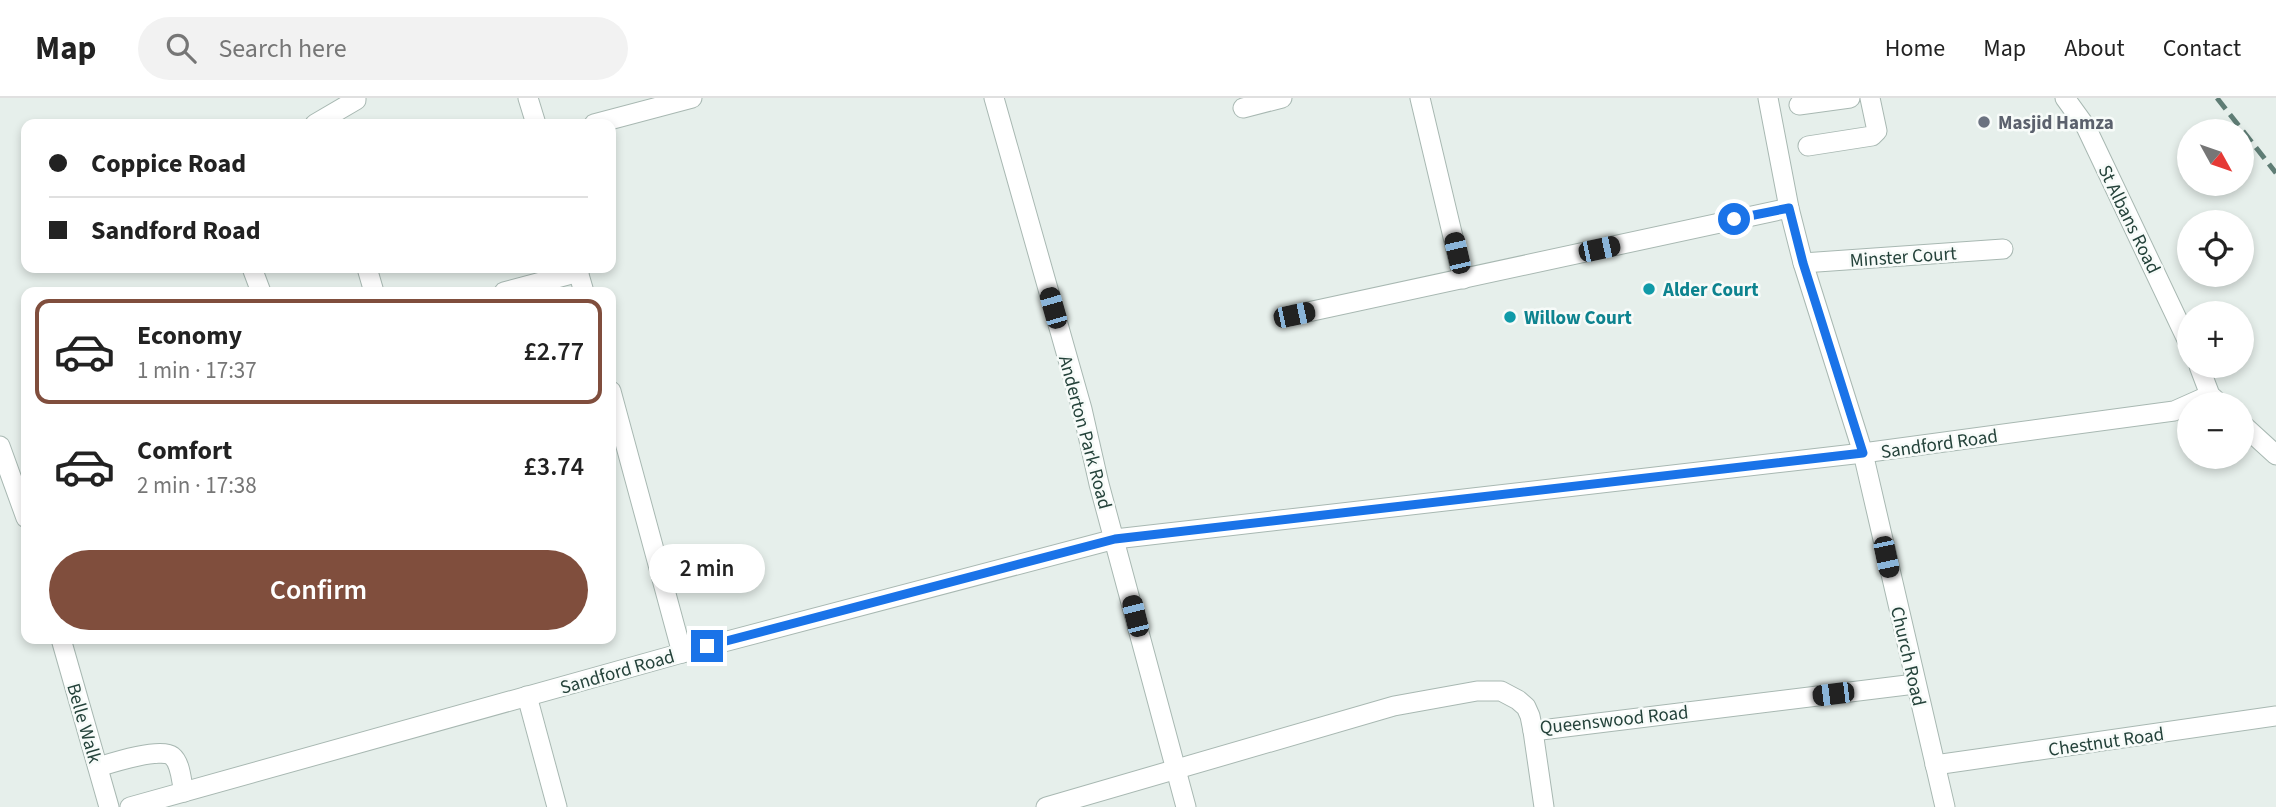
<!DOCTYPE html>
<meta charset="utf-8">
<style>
:root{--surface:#fff;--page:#f2f2f2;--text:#222;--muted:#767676;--line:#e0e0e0;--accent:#804e3d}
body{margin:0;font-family:"Source Sans 3",sans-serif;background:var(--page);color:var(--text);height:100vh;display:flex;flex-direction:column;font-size:26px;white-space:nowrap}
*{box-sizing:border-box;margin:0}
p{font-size:23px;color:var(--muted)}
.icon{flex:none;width:38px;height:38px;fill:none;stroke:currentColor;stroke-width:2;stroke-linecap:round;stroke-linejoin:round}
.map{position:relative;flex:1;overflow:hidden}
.side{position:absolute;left:21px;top:189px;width:595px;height:357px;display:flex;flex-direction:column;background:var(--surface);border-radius:14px;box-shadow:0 4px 10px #0003}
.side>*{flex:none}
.guide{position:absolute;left:21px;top:21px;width:595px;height:154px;border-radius:14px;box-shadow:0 4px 10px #0003;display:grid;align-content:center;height:154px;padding:0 28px;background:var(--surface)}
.needle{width:46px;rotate:130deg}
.fabs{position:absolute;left:2177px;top:21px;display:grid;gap:14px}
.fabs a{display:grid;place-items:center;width:77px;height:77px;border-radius:50%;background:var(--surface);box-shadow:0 4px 10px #0003;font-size:35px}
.end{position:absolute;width:32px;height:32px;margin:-16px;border:9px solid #1a73e8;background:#fff;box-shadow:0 0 0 4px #fff}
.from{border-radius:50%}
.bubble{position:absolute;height:49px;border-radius:24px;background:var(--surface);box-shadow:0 4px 10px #0003;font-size:23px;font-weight:600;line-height:49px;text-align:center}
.car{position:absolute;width:21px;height:42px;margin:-21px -10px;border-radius:9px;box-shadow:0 0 5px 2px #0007;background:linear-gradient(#222 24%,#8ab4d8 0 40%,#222 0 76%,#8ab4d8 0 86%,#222 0)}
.guide b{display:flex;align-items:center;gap:24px;height:66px;font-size:26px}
.guide b+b{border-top:2px solid var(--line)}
.guide i{width:18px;height:18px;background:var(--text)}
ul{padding:12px 0 0;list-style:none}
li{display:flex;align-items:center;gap:21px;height:105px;margin:0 14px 10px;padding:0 14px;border:4px solid transparent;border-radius:14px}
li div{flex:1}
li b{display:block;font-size:26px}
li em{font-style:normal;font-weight:600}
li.current{border-color:var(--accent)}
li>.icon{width:63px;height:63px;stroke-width:1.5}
.button{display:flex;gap:14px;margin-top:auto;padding:14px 28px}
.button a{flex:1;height:80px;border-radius:42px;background:var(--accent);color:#fff;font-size:28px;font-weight:600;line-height:80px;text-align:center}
header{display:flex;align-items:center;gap:42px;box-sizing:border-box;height:98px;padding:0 35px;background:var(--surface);border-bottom:2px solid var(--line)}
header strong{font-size:33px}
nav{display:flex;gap:38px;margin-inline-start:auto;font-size:24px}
.search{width:490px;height:63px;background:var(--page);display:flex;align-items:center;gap:18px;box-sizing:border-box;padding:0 24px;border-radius:38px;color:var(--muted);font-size:26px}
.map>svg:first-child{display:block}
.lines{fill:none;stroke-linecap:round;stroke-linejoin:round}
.minor-casing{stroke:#a8b8b2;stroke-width:21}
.minor{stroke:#fff;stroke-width:19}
.rail{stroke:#5f7d75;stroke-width:5;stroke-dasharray:14 7;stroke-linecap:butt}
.route{stroke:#1a73e8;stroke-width:9}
.worship-dot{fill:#6b7280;stroke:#f7fbf9;stroke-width:2.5}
.culture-dot{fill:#0f9aa8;stroke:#f7fbf9;stroke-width:2.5}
.labels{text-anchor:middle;stroke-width:5;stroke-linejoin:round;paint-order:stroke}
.worship-label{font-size:19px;font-weight:bold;fill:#5b616d;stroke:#f7fbf9;text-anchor:start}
.street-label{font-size:19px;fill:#24423a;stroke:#f7fbf9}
.culture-label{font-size:19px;font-weight:bold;fill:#0d838f;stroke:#f7fbf9;text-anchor:start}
</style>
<header>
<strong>Map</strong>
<div class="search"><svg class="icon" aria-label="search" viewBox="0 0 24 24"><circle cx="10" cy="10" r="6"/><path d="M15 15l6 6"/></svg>Search here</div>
<nav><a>Home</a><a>Map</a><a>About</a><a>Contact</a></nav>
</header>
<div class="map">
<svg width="2276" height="709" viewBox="0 0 2276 709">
<rect width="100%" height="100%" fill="#e6efeb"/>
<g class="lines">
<defs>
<g id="minor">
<path d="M 528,0 L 536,26"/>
<path d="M 994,0 L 1082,311 L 1099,386 L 1186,709"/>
<path d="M 1420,0 L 1463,181"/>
<path d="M 1768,0 L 1789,110 L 1803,165 L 1863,355 L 1945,709"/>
<path d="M 2065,0 L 2086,29 L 2189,246"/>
<path d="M 1799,7 L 1850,0"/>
<path d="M 1243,10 L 1282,0"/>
<path d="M 315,26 L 356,2 L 356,0"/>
<path d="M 594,26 L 692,0"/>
<path d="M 1808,48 L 1872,38 L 1877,33 L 1870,0"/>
<path d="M 1803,165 L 2003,151"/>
<path d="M 252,170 L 261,194"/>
<path d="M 367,170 L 374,194"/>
<path d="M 577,170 L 584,194"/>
<path d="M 504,194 L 579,174"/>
<path d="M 1294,217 L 1789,110"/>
<path d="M 2199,268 L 2210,297 L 2220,306"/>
<path d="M 611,293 L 682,555"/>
<path d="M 2242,326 L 2276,357"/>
<path d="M 0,348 L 26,420"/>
<path d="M 61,541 L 109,709"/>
<path d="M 527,598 L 557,709"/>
<path d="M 1533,633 L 1544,709"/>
<path d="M 1935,667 L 2276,618"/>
<path d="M 98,669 C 111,665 161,649 172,658 C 181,665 181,683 184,694"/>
<path d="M 130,709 L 682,555 L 1115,441 L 1863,355 L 2174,313 L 2210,297"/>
<path d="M 1046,709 L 1394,608 L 1477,593 L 1501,593 L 1518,602 L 1526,609 L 1530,618 L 1533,633 L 1915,586"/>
</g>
</defs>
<use href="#minor" class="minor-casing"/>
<use href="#minor" class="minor"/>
<path class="rail" d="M 2217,0 L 2276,75"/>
</g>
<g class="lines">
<path class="route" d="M 707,548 L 1115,441 L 1863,355 L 1803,165 L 1789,110 L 1734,121"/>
</g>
<circle class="worship-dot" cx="1984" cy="24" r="7"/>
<g class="culture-dot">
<circle cx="1649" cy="191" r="7"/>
<circle cx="1510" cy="219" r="7"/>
</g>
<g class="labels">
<g class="worship-label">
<text x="1998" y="31">Masjid Hamza</text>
</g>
<g class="street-label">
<text transform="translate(2130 121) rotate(64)" y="7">St Albans Road</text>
<text transform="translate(1903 158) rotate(-4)" y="7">Minster Court</text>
<text transform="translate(1086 334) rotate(75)" y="7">Anderton Park Road</text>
<text transform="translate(1939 345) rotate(-8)" y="7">Sandford Road</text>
<text transform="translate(1909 558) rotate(77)" y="7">Church Road</text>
<text transform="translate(617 573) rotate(-16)" y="7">Sandford Road</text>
<text transform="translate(1614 621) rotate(-6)" y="7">Queenswood Road</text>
<text transform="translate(85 625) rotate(74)" y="7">Belle Walk</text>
<text transform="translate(2106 643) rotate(-8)" y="7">Chestnut Road</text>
</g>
<g class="culture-label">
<text x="1663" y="198">Alder Court</text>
<text x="1524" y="226">Willow Court</text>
</g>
</g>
</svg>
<div class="fabs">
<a><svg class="needle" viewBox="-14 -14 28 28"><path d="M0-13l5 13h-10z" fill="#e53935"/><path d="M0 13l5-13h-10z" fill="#767676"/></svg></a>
<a><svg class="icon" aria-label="locate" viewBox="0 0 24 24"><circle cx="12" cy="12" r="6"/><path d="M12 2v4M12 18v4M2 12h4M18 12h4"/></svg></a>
<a>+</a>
<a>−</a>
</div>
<i class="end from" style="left:1734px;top:121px"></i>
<i class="end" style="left:707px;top:548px"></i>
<div class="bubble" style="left:649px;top:446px;width:116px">2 min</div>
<i class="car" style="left:1599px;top:151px;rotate:78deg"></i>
<i class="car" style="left:1457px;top:155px;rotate:347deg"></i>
<i class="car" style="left:1053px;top:210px;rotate:344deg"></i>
<i class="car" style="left:1294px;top:217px;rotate:78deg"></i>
<i class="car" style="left:1886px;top:459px;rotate:168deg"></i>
<i class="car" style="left:1135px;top:518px;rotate:346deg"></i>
<i class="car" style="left:1833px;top:596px;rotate:263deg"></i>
<div class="guide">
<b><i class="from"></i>Coppice Road</b>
<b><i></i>Sandford Road</b>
</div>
<section class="side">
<ul>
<li class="current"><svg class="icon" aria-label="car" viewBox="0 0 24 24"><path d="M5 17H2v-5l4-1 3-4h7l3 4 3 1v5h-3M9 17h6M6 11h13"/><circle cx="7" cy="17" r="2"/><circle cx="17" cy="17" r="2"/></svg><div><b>Economy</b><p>1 min · 17:37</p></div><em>£2.77</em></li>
<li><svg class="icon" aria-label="car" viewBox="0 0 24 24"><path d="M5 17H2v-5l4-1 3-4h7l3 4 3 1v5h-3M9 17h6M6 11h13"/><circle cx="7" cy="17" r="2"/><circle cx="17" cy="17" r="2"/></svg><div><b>Comfort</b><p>2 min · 17:38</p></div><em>£3.74</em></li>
</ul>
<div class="button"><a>Confirm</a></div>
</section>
</div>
